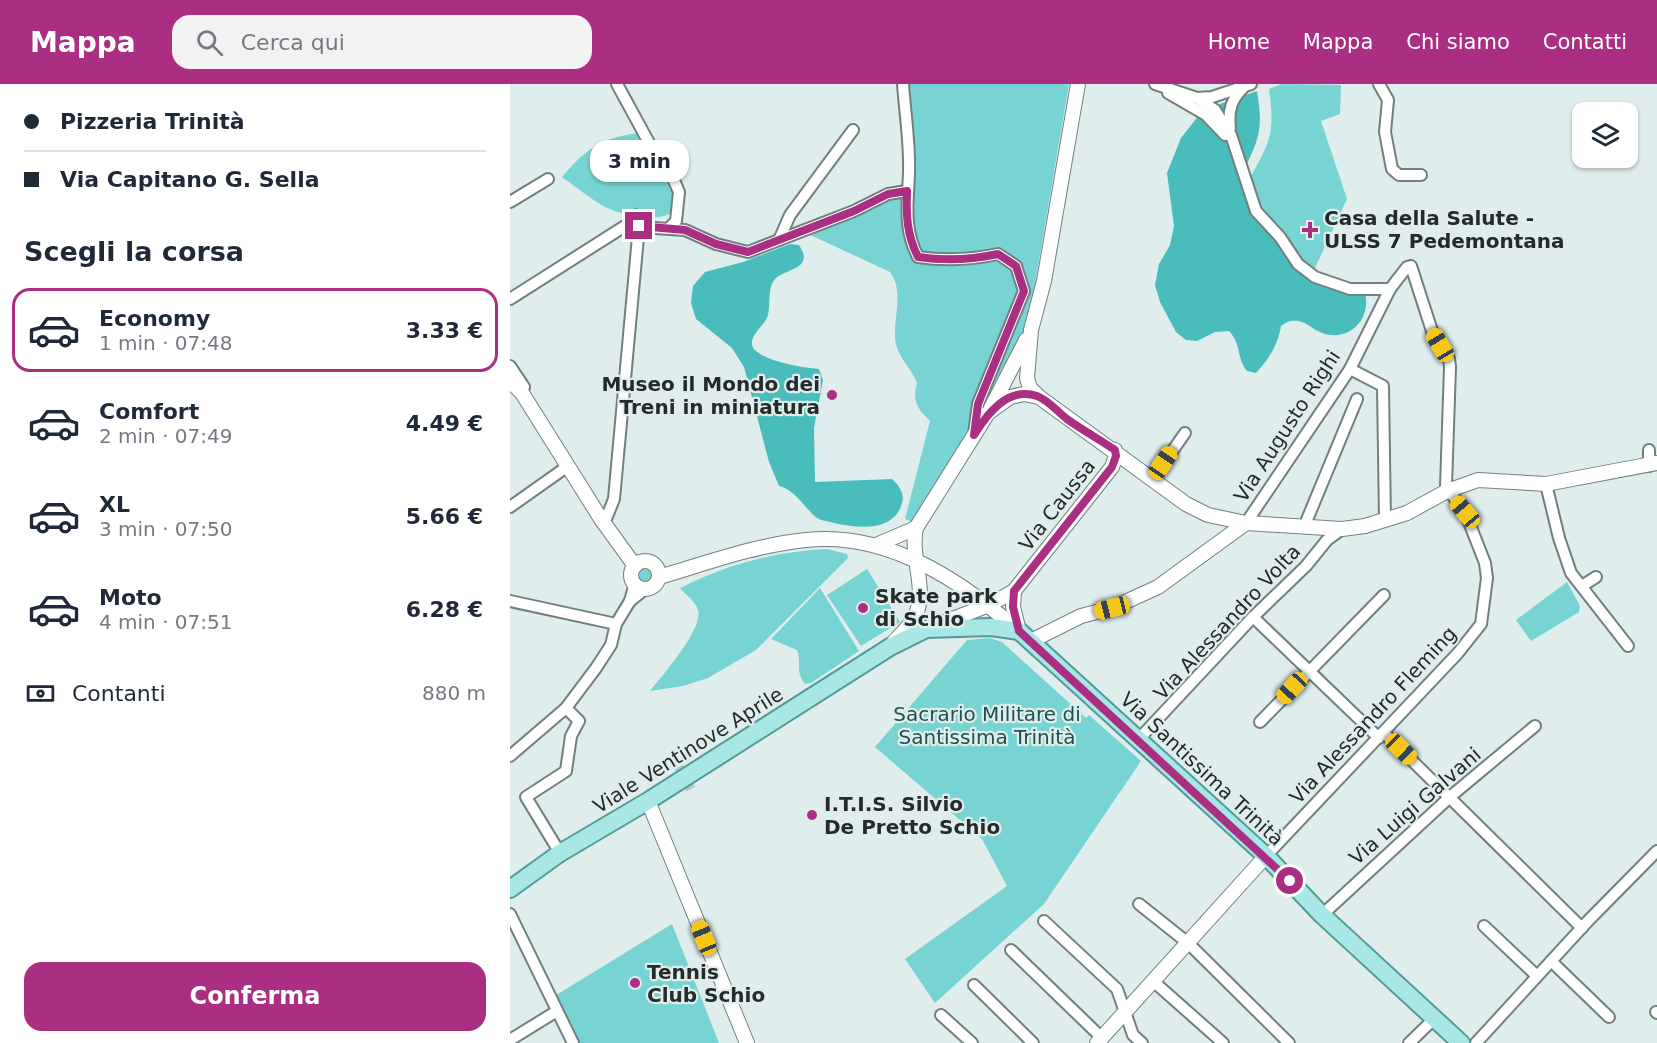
<!DOCTYPE html>
<html lang="it">
<meta charset="utf-8">
<style>
:root{--surface:#fff;--page:#f2f2f3;--text:#1f2937;--muted:#747a83;--line:#e0e1e3;--accent:#aa2f83}
body{margin:0;font-family:"DejaVu Sans",sans-serif;background:var(--page);color:var(--text);height:100vh;display:flex;flex-direction:column;font-size:22px;white-space:nowrap}
*{box-sizing:border-box;margin:0}
p{font-size:20px;color:var(--muted)}
.icon{flex:none;width:33px;height:33px;fill:none;stroke:currentColor;stroke-width:2;stroke-linecap:round;stroke-linejoin:round}
.map{position:relative;flex:1;overflow:hidden}
.panel{display:flex;flex-direction:column;background:var(--surface);width:510px}
.panel>*{flex:none}
.hud{display:grid;align-content:center;height:132px;padding:0 24px;background:var(--surface)}
.tools{position:absolute;left:1062px;top:18px;display:grid;gap:12px}
.tools a{display:grid;place-items:center;width:66px;height:66px;border-radius:12px;background:var(--surface);box-shadow:0 2px 4px #0004;font-size:30px}
.end{position:absolute;width:27px;height:27px;margin:-14px;border:8px solid #aa2f83;background:#fff;box-shadow:0 0 0 3px #fff}
.from{border-radius:50%}
.bubble{position:absolute;height:42px;border-radius:18px;background:var(--surface);box-shadow:0 2px 4px #0004;font-size:20px;font-weight:800;line-height:42px;text-align:center}
.car{position:absolute;width:18px;height:36px;margin:-18px -9px;border-radius:8px;box-shadow:0 0 4px 2px #0007;background:linear-gradient(#f5c518 24%,#345 0 40%,#f5c518 0 76%,#345 0 86%,#f5c518 0)}
.hud b{display:flex;align-items:center;gap:21px;height:57px;font-size:22px}
.hud b+b{border-top:2px solid var(--line)}
.hud i{width:15px;height:15px;background:var(--text)}
ul{padding:0;list-style:none}
li{display:flex;align-items:center;gap:18px;height:84px;margin:0 12px 9px;padding:0 12px;border:3px solid transparent;border-radius:18px}
li div{flex:1}
li b{display:block;font-size:22px}
li em{font-style:normal;font-weight:800}
li.current{border-color:var(--accent)}
li>.icon{width:54px;height:54px;stroke-width:1.5}
h2{padding:0 24px;font-size:27px;line-height:72px}
.pay{display:flex;align-items:center;gap:15px;height:66px;padding:0 24px;font-size:22px}
.pay p{margin-inline-start:auto}
.button{display:flex;gap:12px;margin-top:auto;padding:12px 24px}
.button a{flex:1;height:69px;border-radius:18px;background:var(--accent);color:#fff;font-size:24px;font-weight:800;line-height:69px;text-align:center}
header{display:flex;align-items:center;gap:36px;box-sizing:border-box;height:84px;padding:0 30px;background:var(--accent);color:#fff}
header strong{font-size:28px}
nav{display:flex;gap:33px;margin-inline-start:auto;font-size:21px}
.search{width:420px;height:54px;background:var(--page);display:flex;align-items:center;gap:15px;box-sizing:border-box;padding:0 21px;border-radius:18px;color:var(--muted);font-size:22px}
main{display:flex;flex:1;min-height:0}
.map>svg:first-child{display:block}
.green{fill:#77d4d2}
.forest{fill:#48bdbb}
.lines{fill:none;stroke-linecap:round;stroke-linejoin:round}
.stream{stroke:#26a4a3;stroke-width:3}
.street-tunnel{stroke:#bac6c5;stroke-width:10;stroke-dasharray:10 5;stroke-linecap:butt}
.street-casing{stroke:#727f7f;stroke-width:14}
.secondary-casing{stroke:#727f7f;stroke-width:16}
.primary-casing{stroke:#539a98;stroke-width:20}
.street{stroke:#fff;stroke-width:10}
.secondary{stroke:#fff;stroke-width:14}
.primary{stroke:#a7e7e5;stroke-width:16}
.route{stroke:#aa2f83;stroke-width:8}
.poi-dot{fill:#aa2f83;stroke:#dfedec;stroke-width:2}
.labels{text-anchor:middle;stroke-width:4.5;stroke-linejoin:round;paint-order:stroke}
.poi-label{font-size:20px;font-weight:bold;fill:#252a2a;stroke:#dfedec;text-anchor:start}
.street-label{font-size:20px;fill:#252a2a;stroke:#dfedec}
.park-label{font-size:20px;fill:#1d4f4f;stroke:#dfedec}
</style>
<header>
<strong>Mappa</strong>
<div class="search"><svg class="icon" aria-label="search" viewBox="0 0 24 24"><circle cx="10" cy="10" r="6"/><path d="M15 15l6 6"/></svg>Cerca qui</div>
<nav><a>Home</a><a>Mappa</a><a>Chi siamo</a><a>Contatti</a></nav>
</header>
<main>
<section class="panel">
<div class="hud">
<b><i class="from"></i>Pizzeria Trinità</b>
<b><i></i>Via Capitano G. Sella</b>
</div>
<h2>Scegli la corsa</h2>
<ul>
<li class="current"><svg class="icon" aria-label="car" viewBox="0 0 24 24"><path d="M5 17H2v-5l4-1 3-4h7l3 4 3 1v5h-3M9 17h6M6 11h13"/><circle cx="7" cy="17" r="2"/><circle cx="17" cy="17" r="2"/></svg><div><b>Economy</b><p>1 min · 07:48</p></div><em>3.33 €</em></li>
<li><svg class="icon" aria-label="car" viewBox="0 0 24 24"><path d="M5 17H2v-5l4-1 3-4h7l3 4 3 1v5h-3M9 17h6M6 11h13"/><circle cx="7" cy="17" r="2"/><circle cx="17" cy="17" r="2"/></svg><div><b>Comfort</b><p>2 min · 07:49</p></div><em>4.49 €</em></li>
<li><svg class="icon" aria-label="car" viewBox="0 0 24 24"><path d="M5 17H2v-5l4-1 3-4h7l3 4 3 1v5h-3M9 17h6M6 11h13"/><circle cx="7" cy="17" r="2"/><circle cx="17" cy="17" r="2"/></svg><div><b>XL</b><p>3 min · 07:50</p></div><em>5.66 €</em></li>
<li><svg class="icon" aria-label="car" viewBox="0 0 24 24"><path d="M5 17H2v-5l4-1 3-4h7l3 4 3 1v5h-3M9 17h6M6 11h13"/><circle cx="7" cy="17" r="2"/><circle cx="17" cy="17" r="2"/></svg><div><b>Moto</b><p>4 min · 07:51</p></div><em>6.28 €</em></li>
</ul>
<div class="pay"><svg class="icon" aria-label="cash" viewBox="0 0 24 24"><path d="M3 7h18v10H3z"/><circle cx="12" cy="12" r="2"/></svg>Contanti<p>880 m</p></div>
<div class="button"><a>Conferma</a></div>
</section>
<div class="map">
<svg width="1147" height="959" viewBox="0 0 1147 959">
<rect width="100%" height="100%" fill="#dfedec"/>
<g class="green">
<path d="M 398,0 L 559,0 L 518,241 L 464,339 L 403,438 L 395,435 L 420,337 C 407,324 402,317 407,299 C 401,282 386,273 385,253 C 384,231 394,207 380,188 L 296,149 L 377,116 L 403,110 Z"/>
<path d="M 772,0 L 831,1 L 830,30 L 811,37 L 837,115 L 804,186 C 770,171 750,128 740,94 C 761,56 765,49 759,5 Z"/>
<path d="M 133,49 L 166,108 L 164,127 C 155,134 148,133 137,133 C 94,130 85,116 52,93 C 75,65 96,51 133,49 Z"/>
<path d="M 317,465 L 337,470 L 338,474 L 246,566 L 198,594 L 173,602 L 140,607 C 152,592 194,544 188,526 C 186,518 176,511 170,504 C 215,481 266,467 317,465 Z"/>
<circle cx="135" cy="490" r="9"/>
<path d="M 357,485 L 390,538 L 351,562 L 317,511 Z"/>
<path d="M 1057,498 L 1070,522 L 1069,528 L 1021,557 L 1006,536 Z"/>
<path d="M 310,504 L 349,567 L 301,599 L 295,600 C 285,588 292,579 287,566 L 261,555 Z"/>
<path d="M 480,554 L 492,558 L 576,634 L 579,631 L 631,677 L 534,820 L 425,919 L 395,875 L 497,802 L 472,755 L 365,663 L 457,556 Z"/>
<path d="M 162,840 L 209,959 L 67,959 L 43,913 Z"/>
</g>
<g class="forest">
<path d="M 747,7 C 754,49 748,55 731,93 L 744,130 L 785,181 L 855,209 C 862,236 837,260 810,248 C 802,245 797,238 788,237 C 781,236 776,238 771,242 C 768,261 759,275 746,289 L 737,287 C 726,273 732,261 719,247 L 705,248 L 687,257 L 676,256 L 666,248 L 650,218 L 645,201 L 649,180 L 660,161 L 664,142 L 657,89 L 671,54 L 693,26 Z"/>
<path d="M 280,160 L 289,161 C 305,185 277,184 265,195 C 257,204 261,219 258,231 C 255,241 243,248 242,258 C 239,276 296,284 309,285 L 313,296 L 304,344 L 305,398 L 382,395 C 389,401 395,410 392,419 C 384,449 347,444 324,439 C 319,437 311,437 307,434 C 294,424 286,406 269,402 L 259,378 L 234,283 L 222,264 L 186,235 L 181,219 L 183,202 L 195,188 L 233,178 Z"/>
</g>
<g class="lines">
<path class="stream" d="M 126,131 L 126,125"/>
<path class="street-tunnel" d="M 169,683 L 183,709"/>
<defs>
<g id="street">
<path d="M 107,0 L 150,79 L 163,94 L 169,108 L 166,137 L 159,144"/>
<path d="M 393,0 C 395,29 400,59 399,88 C 398,119 393,144 408,173 C 435,177 460,176 488,170 L 506,182 L 514,207 L 468,320 L 464,350"/>
<path d="M 645,0 L 687,14 L 705,26 L 721,51 L 746,127 L 770,153 L 788,180 L 805,193 L 840,205 L 880,205 L 897,183 L 901,182 L 922,247 L 939,275 L 940,283 L 936,403 L 955,428 L 975,479 L 977,494 L 971,540 L 948,569 L 756,772"/>
<path d="M 869,0 L 878,16 L 875,48 L 882,85 L 889,91 L 911,91"/>
<path d="M 658,9 L 696,31 L 715,51"/>
<path d="M 687,14 L 702,13 L 741,0"/>
<path d="M 720,44 C 718,27 721,16 733,4"/>
<path d="M 0,118 L 38,95"/>
<path d="M 269,156 L 280,131 L 343,46"/>
<path d="M 0,215 L 115,142 L 175,146 L 206,160 L 238,168 L 344,127 L 378,110 L 397,107"/>
<path d="M 0,282 L 14,303 L 12,309"/>
<path d="M 840,285 L 873,302 L 875,436"/>
<path d="M 1139,382 L 1139,366"/>
<path d="M 642,396 L 675,349"/>
<path d="M 1036,400 L 1049,454 L 1061,489 L 1118,562"/>
<path d="M 0,423 L 58,382"/>
<path d="M 736,439 L 840,285 L 880,205"/>
<path d="M 94,440 L 104,415 L 129,142"/>
<path d="M 794,443 L 847,315"/>
<path d="M 1072,502 L 1086,493"/>
<path d="M 0,517 L 106,540"/>
<path d="M 120,517 L 135,505"/>
<path d="M 743,533 L 869,654"/>
<path d="M 750,638 L 874,511"/>
<path d="M 874,649 L 1072,844"/>
<path d="M 628,656 L 743,533 L 796,482 L 817,456 L 832,445"/>
<path d="M 0,672 L 56,624 L 86,584 L 101,561 L 106,540 L 120,517 L 125,499"/>
<path d="M 50,769 L 16,713 L 56,687 L 61,652 L 69,637 L 56,624"/>
<path d="M 629,820 L 678,859 L 779,959"/>
<path d="M 0,830 L 63,959"/>
<path d="M 812,831 L 941,712 L 1025,642"/>
<path d="M 534,837 L 607,905 L 623,951 L 632,959"/>
<path d="M 974,842 L 1027,892"/>
<path d="M 501,866 L 592,954"/>
<path d="M 1041,877 L 1099,933"/>
<path d="M 643,897 L 713,959"/>
<path d="M 464,901 L 523,959"/>
<path d="M 1146,928 L 1147,929"/>
<path d="M 431,931 L 462,959"/>
<path d="M 0,956 L 47,927"/>
<path d="M 899,959 L 924,935"/>
<path d="M 966,959 L 1077,838 L 1147,767"/>
</g>
<g id="secondary">
<path d="M 0,297 L 12,309 L 91,435 L 125,482"/>
<path d="M 529,313 L 520,304 L 517,294 L 521,246 L 534,197 L 568,0"/>
<path d="M 481,324 L 516,256"/>
<path d="M 366,461 L 406,444"/>
<circle cx="135" cy="491" r="14"/>
<path d="M 149,493 C 197,479 246,461 296,456 C 377,447 450,496 509,547"/>
<path d="M 504,507 L 503,523 L 509,547"/>
<path d="M 424,542 L 479,521 L 504,507 L 602,383 L 606,372 L 605,366"/>
<path d="M 521,557 L 571,532 L 602,524 L 648,503 L 736,439"/>
<path d="M 383,559 C 389,552 397,545 402,537 C 421,510 399,475 406,444 L 478,329 L 500,313 L 514,310 L 529,313 L 676,420 L 698,431 L 736,439 L 832,445 L 855,442 L 897,429 L 937,407 L 968,396 L 1036,400 L 1147,379"/>
<path d="M 138,717 L 237,959"/>
<path d="M 587,959 L 756,772"/>
</g>
<path id="primary" d="M 0,805 L 50,769 L 138,717 L 380,563 L 416,545 L 481,543 L 509,547 L 540,575 L 756,772 L 812,831 L 951,959"/>
</defs>
<use href="#street" class="street-casing"/>
<use href="#secondary" class="secondary-casing"/>
<use href="#primary" class="primary-casing"/>
<use href="#street" class="street"/>
<use href="#secondary" class="secondary"/>
<use href="#primary" class="primary"/>
</g>
<g class="lines">
<path class="route" d="M 129,142 L 175,146 L 206,160 L 238,168 L 344,127 L 378,110 L 397,107 C 396,132 397,151 408,173 C 435,177 460,176 488,170 L 506,182 L 514,207 L 468,320 L 464,351 C 477,330 498,302 527,312 C 538,316 548,328 557,335 C 572,346 589,355 605,366 L 606,372 L 602,383 L 504,507 L 503,523 L 509,547 L 780,797"/>
</g>
<g class="poi-dot">
<path d="M797 137h6v6h6v6h-6v6h-6v-6h-6v-6h6z"/>
<circle cx="322" cy="311" r="6"/>
<circle cx="353" cy="524" r="6"/>
<circle cx="302" cy="731" r="6"/>
<circle cx="125" cy="899" r="6"/>
</g>
<g class="labels">
<g class="poi-label">
<text x="814" y="141">Casa della Salute -<tspan x="814" dy="23">ULSS 7 Pedemontana</tspan></text>
<text x="310" y="307" text-anchor="end">Museo il Mondo dei<tspan x="310" dy="23">Treni in miniatura</tspan></text>
<text x="365" y="519">Skate park<tspan x="365" dy="23">di Schio</tspan></text>
<text x="314" y="727">I.T.I.S. Silvio<tspan x="314" dy="23">De Pretto Schio</tspan></text>
<text x="137" y="895">Tennis<tspan x="137" dy="23">Club Schio</tspan></text>
</g>
<g class="street-label">
<text transform="translate(777 342) rotate(-57)" y="7">Via Augusto Righi</text>
<text transform="translate(547 421) rotate(-52)" y="7">Via Caussa</text>
<text transform="translate(717 538) rotate(-47)" y="7">Via Alessandro Volta</text>
<text transform="translate(863 631) rotate(-47)" y="7">Via Alessandro Fleming</text>
<text transform="translate(178 666) rotate(-32)" y="7">Viale Ventinove Aprile</text>
<text transform="translate(692 685) rotate(43)" y="7">Via Santissima Trinità</text>
<text transform="translate(905 722) rotate(-41)" y="7">Via Luigi Galvani</text>
</g>
<g class="park-label">
<text x="477" y="637">Sacrario Militare di<tspan x="477" dy="23">Santissima Trinità</tspan></text>
</g>
</g>
</svg>
<div class="tools">
<a><svg class="icon" aria-label="layers" viewBox="0 0 24 24"><path d="M12 4l9 5-9 5-9-5zM3 14l9 5 9-5"/></svg></a>
</div>
<i class="end from" style="left:780px;top:797px"></i>
<i class="end" style="left:129px;top:142px"></i>
<div class="bubble" style="left:80px;top:56px;width:99px">3 min</div>
<i class="car" style="left:930px;top:261px;rotate:329deg"></i>
<i class="car" style="left:653px;top:379px;rotate:34deg"></i>
<i class="car" style="left:955px;top:428px;rotate:320deg"></i>
<i class="car" style="left:602px;top:524px;rotate:256deg"></i>
<i class="car" style="left:782px;top:604px;rotate:223deg"></i>
<i class="car" style="left:891px;top:665px;rotate:134deg"></i>
<i class="car" style="left:194px;top:854px;rotate:338deg"></i>
</div>
</main>
